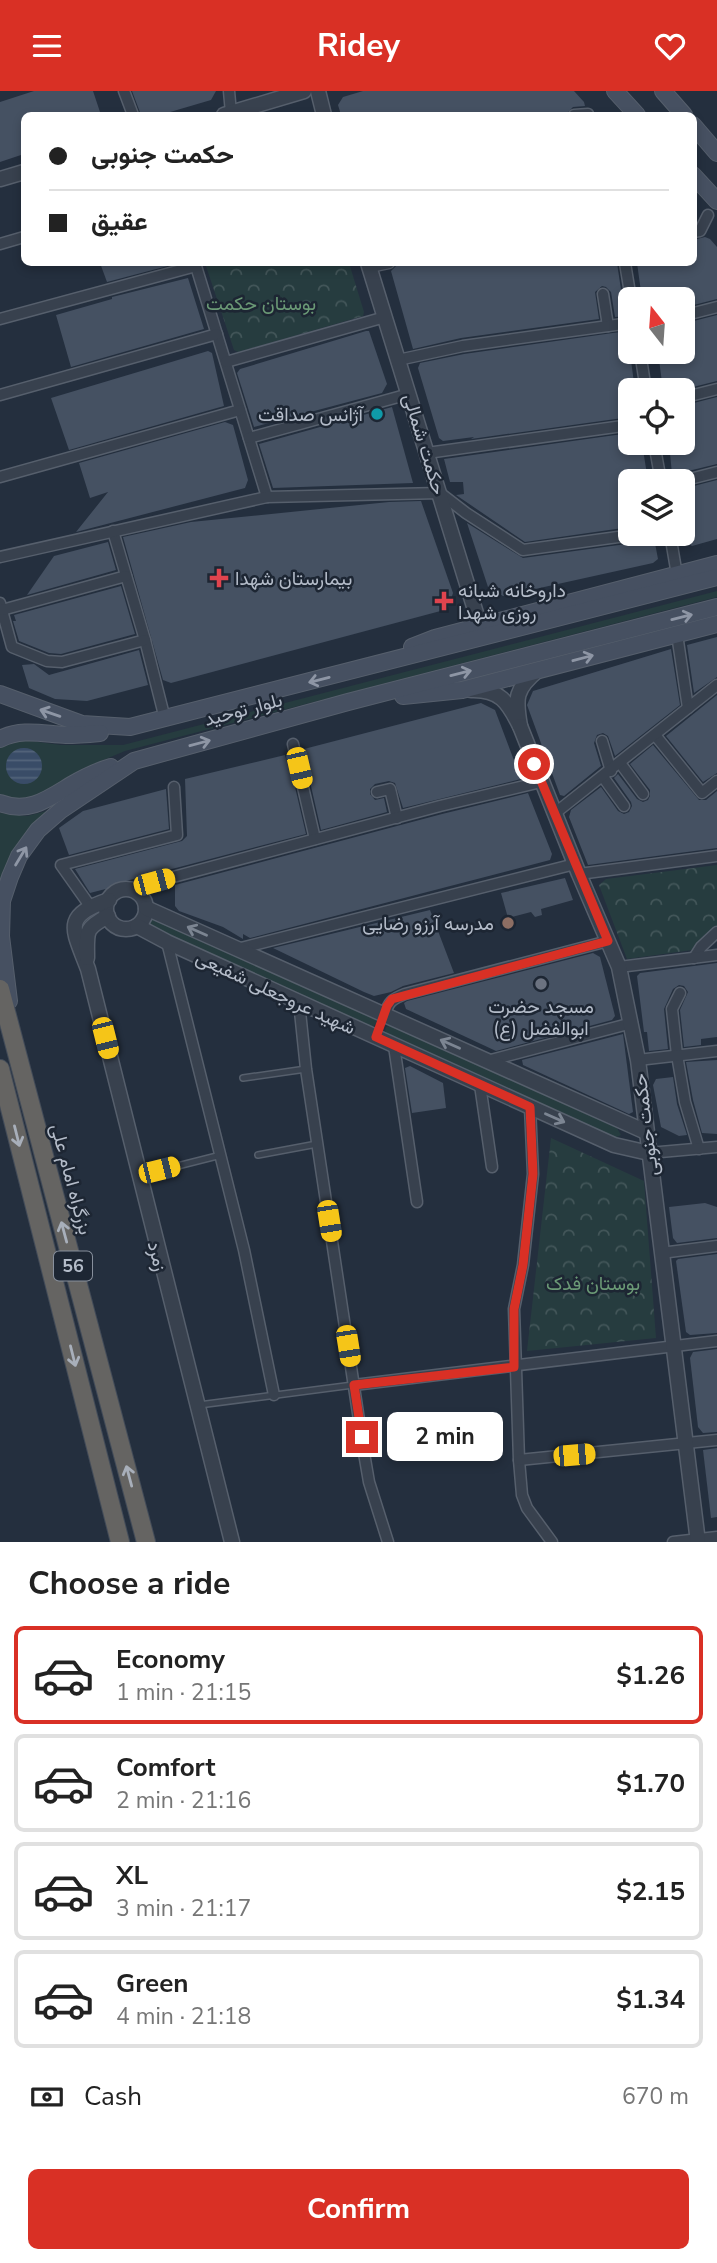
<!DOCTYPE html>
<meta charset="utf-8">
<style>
:root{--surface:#fff;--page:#f2f2f2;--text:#222;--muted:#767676;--line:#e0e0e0;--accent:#d93025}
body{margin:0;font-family:"Nunito Sans",Vazirmatn,sans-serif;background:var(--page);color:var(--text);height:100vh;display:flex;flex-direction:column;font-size:26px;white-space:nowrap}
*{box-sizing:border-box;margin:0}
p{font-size:23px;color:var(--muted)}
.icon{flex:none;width:38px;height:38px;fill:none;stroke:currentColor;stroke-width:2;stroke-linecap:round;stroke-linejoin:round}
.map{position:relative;height:1451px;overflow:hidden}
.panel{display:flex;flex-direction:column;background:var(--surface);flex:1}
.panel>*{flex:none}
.guide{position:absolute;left:21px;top:21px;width:676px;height:154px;border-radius:10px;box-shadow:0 4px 10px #0003;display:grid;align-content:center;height:154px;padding:0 28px;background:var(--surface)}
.needle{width:46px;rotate:343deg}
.tools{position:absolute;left:618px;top:196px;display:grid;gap:14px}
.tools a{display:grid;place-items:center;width:77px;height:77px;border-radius:10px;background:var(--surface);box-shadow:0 4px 10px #0003;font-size:35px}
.end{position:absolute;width:32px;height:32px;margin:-16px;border:9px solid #d93025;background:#fff;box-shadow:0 0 0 4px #fff}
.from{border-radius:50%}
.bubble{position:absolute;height:49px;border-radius:10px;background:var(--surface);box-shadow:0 4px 10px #0003;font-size:23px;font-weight:700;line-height:49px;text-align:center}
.car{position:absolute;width:21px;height:42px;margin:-21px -10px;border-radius:9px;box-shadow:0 0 5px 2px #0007;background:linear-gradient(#f5c518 24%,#345 0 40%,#f5c518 0 76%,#345 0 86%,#f5c518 0)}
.guide b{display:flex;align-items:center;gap:24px;height:66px;font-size:26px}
.guide b+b{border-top:2px solid var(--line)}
.guide i{width:18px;height:18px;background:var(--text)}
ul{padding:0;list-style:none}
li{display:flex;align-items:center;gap:21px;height:98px;margin:0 14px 10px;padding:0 14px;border:4px solid var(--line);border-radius:10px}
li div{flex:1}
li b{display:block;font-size:26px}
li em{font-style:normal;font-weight:700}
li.current{border-color:var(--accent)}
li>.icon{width:63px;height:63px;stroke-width:1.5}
h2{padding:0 28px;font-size:32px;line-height:84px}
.pay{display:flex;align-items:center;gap:18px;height:77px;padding:0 28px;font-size:26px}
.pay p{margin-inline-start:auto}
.cta{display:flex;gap:14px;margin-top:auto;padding:14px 28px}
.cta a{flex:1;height:80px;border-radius:10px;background:var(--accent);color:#fff;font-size:28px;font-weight:700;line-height:80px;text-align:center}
header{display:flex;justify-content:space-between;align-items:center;height:91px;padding:0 28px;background:var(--accent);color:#fff;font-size:32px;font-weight:700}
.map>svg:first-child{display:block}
.grass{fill:#263c3f}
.park{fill:url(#park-crowns)}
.water{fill:url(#water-rules)}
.building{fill:#455162}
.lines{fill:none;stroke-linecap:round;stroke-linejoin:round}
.service-casing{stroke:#565f6c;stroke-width:8}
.minor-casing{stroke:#565f6c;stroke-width:13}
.tertiary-casing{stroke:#565f6c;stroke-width:17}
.secondary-casing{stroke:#565f6c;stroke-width:18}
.trunk-casing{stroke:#434c59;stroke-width:20}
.service{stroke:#38414e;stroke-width:5}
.minor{stroke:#38414e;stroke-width:10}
.tertiary{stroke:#38414e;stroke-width:14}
.secondary{stroke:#465061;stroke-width:16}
.trunk{stroke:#656462;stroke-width:18}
.oneway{stroke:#8e96a5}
.oneway2{stroke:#7c8592}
.oneway3{stroke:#a8afba}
.route{stroke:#d93025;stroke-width:9}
.culture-dot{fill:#0f9aa8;stroke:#1d2633;stroke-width:2.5}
.health-dot{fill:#e0444e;stroke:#1d2633;stroke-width:2.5}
.education-dot{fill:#8d6e63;stroke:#1d2633;stroke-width:2.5}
.worship-dot{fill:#6b7280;stroke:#1d2633;stroke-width:2.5}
.labels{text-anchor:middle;stroke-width:5;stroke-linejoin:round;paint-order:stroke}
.shield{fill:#1d2633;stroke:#878f9c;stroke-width:2}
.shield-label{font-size:18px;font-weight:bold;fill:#b4bcc9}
.park-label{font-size:19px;fill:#6b9a76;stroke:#1d2633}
.poi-label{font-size:19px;fill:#b4bcc9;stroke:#1d2633;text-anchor:end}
.street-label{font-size:19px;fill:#b4bcc9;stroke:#1d2633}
</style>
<header><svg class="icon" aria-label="menu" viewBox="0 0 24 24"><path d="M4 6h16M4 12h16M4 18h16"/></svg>Ridey<svg class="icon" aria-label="heart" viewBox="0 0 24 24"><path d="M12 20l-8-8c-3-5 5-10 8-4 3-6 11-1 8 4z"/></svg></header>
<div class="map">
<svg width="717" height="1451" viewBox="0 0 717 1451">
<defs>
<pattern id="park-crowns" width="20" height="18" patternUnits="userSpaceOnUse" patternTransform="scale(1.75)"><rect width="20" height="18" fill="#263c3f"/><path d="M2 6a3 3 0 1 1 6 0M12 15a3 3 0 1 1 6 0" fill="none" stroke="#435659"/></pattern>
<pattern id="water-rules" width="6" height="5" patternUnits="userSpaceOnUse" patternTransform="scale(1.75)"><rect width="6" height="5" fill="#394c67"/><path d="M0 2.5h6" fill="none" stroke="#53647b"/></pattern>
</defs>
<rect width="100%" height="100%" fill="#242f3e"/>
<g class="grass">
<path d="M 717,500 L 717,506 L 125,660 L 82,678 L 43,701 L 22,710 L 0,703 L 0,657 L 23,649 L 61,654 L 123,654 Z"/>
<path d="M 47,720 L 17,754 L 0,788 L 0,722 L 27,725 Z"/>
<path d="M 149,826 L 374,926 L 376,928 L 376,933 L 371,937 L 145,835 Z"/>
<path d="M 392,934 L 617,1037 L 621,1044 L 615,1047 L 612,1046 L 388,945 L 385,939 L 386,936 Z"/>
</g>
<g class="park">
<path d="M 205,172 L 349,172 L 364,221 L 363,225 L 238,261 L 234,259 Z"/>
<path d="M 717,774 L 717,846 L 707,857 L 627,868 L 599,794 L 606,788 Z"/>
<path d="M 551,1047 L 644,1090 L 656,1247 L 527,1260 Z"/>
</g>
<circle class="water" cx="24" cy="675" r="18"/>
<g class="building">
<path d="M 34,0 L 93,0 L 101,24 L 24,24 L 24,63 L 0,71 L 0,11 Z"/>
<path d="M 132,0 L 216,0 L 211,9 L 160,24 L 141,24 Z"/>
<path d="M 363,0 L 574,0 L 584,11 L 585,15 L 573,16 L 567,22 L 549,24 L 341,24 L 338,14 L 343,6 Z"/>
<path d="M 705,146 L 710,148 L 717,156 L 717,208 L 682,217 L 682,208 L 642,208 L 637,172 L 693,172 L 693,149 Z"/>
<path d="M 100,172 L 179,172 L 107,191 Z"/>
<path d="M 415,172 L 617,172 L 625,225 L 615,226 L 611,201 L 606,196 L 602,195 L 595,201 L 599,228 L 461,247 L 413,258 L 391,180 L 396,175 Z"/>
<path d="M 188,187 L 204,238 L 71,276 L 56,224 L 112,208 L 112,206 Z"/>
<path d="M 717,224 L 717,290 L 681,299 L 663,299 L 658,261 L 682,261 L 682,233 Z"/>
<path d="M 366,240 L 369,240 L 387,293 L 382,302 L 254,336 L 237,282 L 240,278 Z"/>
<path d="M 627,240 L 635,299 L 630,299 L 630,326 L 471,348 L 474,346 L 443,350 L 439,347 L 418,277 L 420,272 L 464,263 Z"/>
<path d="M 208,260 L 212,262 L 224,315 L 69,359 L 51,307 Z"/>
<path d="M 717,306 L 717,373 L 680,382 L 676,385 L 672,383 L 669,352 L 682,352 L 682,315 Z"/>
<path d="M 392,316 L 413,392 L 273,397 L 259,353 Z"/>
<path d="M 225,331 L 233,334 L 248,389 L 245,397 L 76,441 L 108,401 L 90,407 L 79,372 Z"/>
<path d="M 630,342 L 630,352 L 642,352 L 648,390 L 630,390 L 630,436 L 525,451 L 456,404 L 464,403 L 463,391 L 450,391 L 444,368 Z"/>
<path d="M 717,389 L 717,448 L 692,455 L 679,447 L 678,443 L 682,443 L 682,398 Z"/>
<path d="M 421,410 L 453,502 L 448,518 L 171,592 L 163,589 L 123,446 L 191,431 L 389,411 Z"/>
<path d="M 467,432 L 523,467 L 641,451 L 654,447 L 658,468 L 653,472 L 503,505 L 488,496 Z"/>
<path d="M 108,451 L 116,479 L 27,504 L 54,465 Z"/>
<path d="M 121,495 L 135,543 L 61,563 L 49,562 L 19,550 L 13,530 L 16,530 L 14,524 Z"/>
<path d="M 717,546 L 717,586 L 694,602 L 687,554 Z"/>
<path d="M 671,558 L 680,614 L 615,665 L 608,645 L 603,642 L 597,644 L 594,652 L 601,675 L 564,705 L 560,704 L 527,614 L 533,600 Z"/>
<path d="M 139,559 L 148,594 L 87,610 L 55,608 L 29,597 L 22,574 L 34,573 L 49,584 Z"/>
<path d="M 717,604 L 717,682 L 703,691 L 666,645 Z"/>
<path d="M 481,612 L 495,619 L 521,688 L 403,717 L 395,692 L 389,690 L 375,693 L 370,698 L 370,703 L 375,709 L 384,707 L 387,721 L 321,739 L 303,660 L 304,658 Z"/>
<path d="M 653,654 L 699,709 L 706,709 L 717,700 L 717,757 L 588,774 L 569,726 L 571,719 L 601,696 L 618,720 L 624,723 L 629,721 L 632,715 L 631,711 L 614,687 L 618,683 L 637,708 L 643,711 L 648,709 L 650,705 L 650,699 L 630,673 Z"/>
<path d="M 285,664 L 290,682 L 291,679 L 306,743 L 126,790 L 121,794 L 90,802 L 75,778 L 182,750 L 187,745 L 185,688 Z"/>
<path d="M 166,698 L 169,738 L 69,764 L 59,737 L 83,720 Z"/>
<path d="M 528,702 L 552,763 L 550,769 L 250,847 L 243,843 L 243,848 L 223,836 L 179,820 L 175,815 L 175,794 L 442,723 Z"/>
<path d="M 565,787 L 573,809 L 541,818 L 542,824 L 535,826 L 531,821 L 508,827 L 501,802 Z"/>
<path d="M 430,819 L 454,882 L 403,895 L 391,901 L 374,905 L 364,901 L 273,857 Z"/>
<path d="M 593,862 L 600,866 L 615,925 L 612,929 L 496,960 L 406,918 L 404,912 L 407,910 Z"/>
<path d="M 717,872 L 717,946 L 701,948 L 701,954 L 684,956 L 680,919 L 688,901 L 684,895 L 679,894 L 673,898 L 664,918 L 668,958 L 649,960 L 647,941 L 644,941 L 637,885 L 640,882 Z"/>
<path d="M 623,943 L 633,1021 L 629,1023 L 523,974 L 522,969 Z"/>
<path d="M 717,969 L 717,1043 L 702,1042 L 693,1009 L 686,971 Z"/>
<path d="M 410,975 L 443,992 L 446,1017 L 412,1022 L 405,977 Z"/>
<path d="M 673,986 L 677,1013 L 687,1044 L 679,1045 L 661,1036 L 653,994 L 656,988 Z"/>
<path d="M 705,1112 L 717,1116 L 717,1147 L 677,1152 L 673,1147 L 669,1116 Z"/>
<path d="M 717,1163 L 717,1242 L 690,1244 L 686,1241 L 676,1170 L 678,1168 Z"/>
<path d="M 717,1258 L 717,1341 L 703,1342 L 698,1336 L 690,1267 L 693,1261 Z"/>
<path d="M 717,1357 L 717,1426 L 711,1427 L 703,1359 Z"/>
</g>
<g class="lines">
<defs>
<g id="service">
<path d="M 243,987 L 306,978"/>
<path d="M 258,1064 L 317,1053"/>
<path d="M 142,1084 L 221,1064"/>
<path d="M 199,1314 L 353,1294"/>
</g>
<g id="minor">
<path d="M 124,0 L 133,24"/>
<path d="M 229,0 L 231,22"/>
<path d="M 574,24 L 588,23"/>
<path d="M 693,141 L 700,140 L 708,124"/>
<path d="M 0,153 L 24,146"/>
<path d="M 195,172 L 267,406"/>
<path d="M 625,172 L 631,208"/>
<path d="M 370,176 L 389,172"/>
<path d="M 603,203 L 608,235"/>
<path d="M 682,225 L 717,216"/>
<path d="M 0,228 L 196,175"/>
<path d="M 640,261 L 646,299"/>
<path d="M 398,269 L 463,255 L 630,232"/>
<path d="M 226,271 L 385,226"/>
<path d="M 0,304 L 217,243"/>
<path d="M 682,307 L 717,298"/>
<path d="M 249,347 L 409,303"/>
<path d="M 654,352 L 661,390"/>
<path d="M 427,362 L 630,334"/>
<path d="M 0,386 L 240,319"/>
<path d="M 682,390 L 717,381"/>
<path d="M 113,440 L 145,549 L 165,628"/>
<path d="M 670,443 L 677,484"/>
<path d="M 0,466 L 267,406 L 440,402 L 466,422 L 523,459 L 640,443"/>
<path d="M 0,512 L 12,556 L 47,570 L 62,571 L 145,549"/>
<path d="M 2,519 L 126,485"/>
<path d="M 678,550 L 688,617"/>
<path d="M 655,644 L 702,702 L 717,690"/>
<path d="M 602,650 L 611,680"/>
<path d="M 293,653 L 315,748"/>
<path d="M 620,672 L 643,703"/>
<path d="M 603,686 L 624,715"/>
<path d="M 377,701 L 390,698 L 397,727"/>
<path d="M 554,723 L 717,594"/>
<path d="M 579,783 L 717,765"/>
<path d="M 128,798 L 440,715 L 541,691"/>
<path d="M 90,815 L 61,774 L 177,744 L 174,696"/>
<path d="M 167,851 L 244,1159 L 274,1304"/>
<path d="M 237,858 L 575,773"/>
<path d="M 694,867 L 701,856 L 717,841"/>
<path d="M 619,876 L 717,864"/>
<path d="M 680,902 L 672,918 L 677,964 L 685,1011 L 699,1058"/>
<path d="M 299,911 L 306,978 L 364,1362 L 369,1391 L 388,1451"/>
<path d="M 385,924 C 388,911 392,908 405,903 L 608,850"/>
<path d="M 394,955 L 417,1111"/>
<path d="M 638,969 L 717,960"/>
<path d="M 487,970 L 632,932"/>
<path d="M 480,994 L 492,1076"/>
<path d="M 530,1016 L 533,1083 L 523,1174 L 514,1218 L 519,1369 L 522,1404 L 527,1417 L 552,1451"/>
<path d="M 649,1062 L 717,1056"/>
<path d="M 661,1162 L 717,1155"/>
<path d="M 354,1294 L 717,1250"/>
<path d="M 519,1369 L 717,1349"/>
<path d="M 673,1451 L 717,1446"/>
</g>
<g id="tertiary">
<path d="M 318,0 L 324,24"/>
<path d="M 224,24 L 304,0"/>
<path d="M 0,88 L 24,81"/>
<path d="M 368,172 L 480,535"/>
<path d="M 471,599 C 500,598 508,611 520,635 C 515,607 515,598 538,579"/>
<path d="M 520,635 L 579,783 L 619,876 L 638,969 L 698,1451"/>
<circle cx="126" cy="818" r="20"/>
<path d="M 109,809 C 61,825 73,838 88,878 L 232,1451"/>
<path d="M 146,817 L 646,1041"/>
<path d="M 137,835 L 167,851 L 614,1054 L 649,1062"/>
<path d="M 87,867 C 87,840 84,838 108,825"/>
</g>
<g id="secondary">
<path d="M 615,0 L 637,24"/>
<path d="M 663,0 L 684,24"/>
<path d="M 693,34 L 717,62"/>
<path d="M 693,84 L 717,110"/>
<path d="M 412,556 L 435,547 L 717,473"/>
<path d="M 0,603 L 82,633 L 130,636 L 717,486"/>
<path d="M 403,605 L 462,599 L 717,533"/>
<path d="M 0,648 C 22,637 43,643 66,644 C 77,644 89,643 100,642"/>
<path d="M 0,712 C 28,723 48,708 71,694 C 83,687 97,680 111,676"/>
<path d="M 9,910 L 1,845 L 2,810 L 10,786 L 19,765 L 38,739 L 61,719 L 134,670 L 348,611 L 717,516"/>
</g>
<g id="trunk">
<path d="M 0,898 L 146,1451"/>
<path d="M 0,978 L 120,1451"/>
</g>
</defs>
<use href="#service" class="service-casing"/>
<use href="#minor" class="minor-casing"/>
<use href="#tertiary" class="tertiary-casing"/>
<use href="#secondary" class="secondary-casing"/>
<use href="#trunk" class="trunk-casing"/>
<use href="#service" class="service"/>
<use href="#minor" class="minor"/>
<use href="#tertiary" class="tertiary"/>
<use href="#secondary" class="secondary"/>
<use href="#trunk" class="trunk"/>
</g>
<defs><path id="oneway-shaft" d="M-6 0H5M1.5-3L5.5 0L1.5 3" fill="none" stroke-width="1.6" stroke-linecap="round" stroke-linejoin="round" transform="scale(1.75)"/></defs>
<g class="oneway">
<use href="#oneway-shaft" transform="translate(682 526) rotate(-14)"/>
<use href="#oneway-shaft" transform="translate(583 567) rotate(-15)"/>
<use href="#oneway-shaft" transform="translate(461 582) rotate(-14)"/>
<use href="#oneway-shaft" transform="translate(319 589) rotate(166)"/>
<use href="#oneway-shaft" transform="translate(50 622) rotate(-161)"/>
<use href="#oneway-shaft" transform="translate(200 652) rotate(-15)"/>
<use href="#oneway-shaft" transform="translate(21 765) rotate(-59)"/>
</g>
<g class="oneway2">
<use href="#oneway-shaft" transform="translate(197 840) rotate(-156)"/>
<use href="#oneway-shaft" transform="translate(450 953) rotate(-156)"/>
<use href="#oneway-shaft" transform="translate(555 1027) rotate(24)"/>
</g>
<g class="oneway3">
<use href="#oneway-shaft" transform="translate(17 1045) rotate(76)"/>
<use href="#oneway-shaft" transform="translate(64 1141) rotate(-105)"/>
<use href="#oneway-shaft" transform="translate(73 1265) rotate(76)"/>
<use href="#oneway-shaft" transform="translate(129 1385) rotate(-105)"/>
</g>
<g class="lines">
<path class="route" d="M 362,1346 L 354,1294 L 514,1276 L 514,1218 L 523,1174 L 533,1083 L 530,1016 L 376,946 L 387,915 L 392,908 L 608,850 L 534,673"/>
</g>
<circle class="culture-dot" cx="377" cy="323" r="7"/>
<g class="health-dot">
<path d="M215.5 476.5h7v7h7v7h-7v7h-7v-7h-7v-7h7z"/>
<path d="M440.5 499.5h7v7h7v7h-7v7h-7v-7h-7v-7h7z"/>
</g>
<circle class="education-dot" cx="508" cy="832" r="7"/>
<circle class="worship-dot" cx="541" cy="893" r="7"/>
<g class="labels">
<rect class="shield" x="54" y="1160.5" width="38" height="29" rx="5"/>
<g class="shield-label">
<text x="73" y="1181">56</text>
</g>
<g class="park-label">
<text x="261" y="219">بوستان حکمت</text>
<text x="593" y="1199">بوستان فدک</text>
</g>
<g class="poi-label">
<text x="363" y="330">آژانس صداقت</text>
<text x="235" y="494" text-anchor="start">بیمارستان شهدا</text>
<text x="458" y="506" text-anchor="start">داروخانه شبانه<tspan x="458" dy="22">روزی شهدا</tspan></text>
<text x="494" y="839">مدرسه آرزو رضایی</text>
<text x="541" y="922" text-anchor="middle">مسجد حضرت<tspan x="541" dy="22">ابوالفضل (ع)</tspan></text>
</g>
<g class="street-label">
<text transform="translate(425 353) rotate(73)" y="7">حکمت شمالی</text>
<text transform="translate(243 618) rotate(-15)" y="7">بلوار توحید</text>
<text transform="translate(276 901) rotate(25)" y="7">شهید عروجعلی شفیعی</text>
<text transform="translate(645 1034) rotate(-97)" y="7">حکمت جنوبی</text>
<text transform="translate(72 1088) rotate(75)" y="7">بزرگراه امام علی</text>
<text transform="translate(158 1165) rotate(76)" y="7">زمرد</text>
</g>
</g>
</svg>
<div class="tools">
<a><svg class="needle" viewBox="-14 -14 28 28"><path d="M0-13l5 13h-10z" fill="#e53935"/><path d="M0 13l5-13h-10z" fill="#767676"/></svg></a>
<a><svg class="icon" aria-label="locate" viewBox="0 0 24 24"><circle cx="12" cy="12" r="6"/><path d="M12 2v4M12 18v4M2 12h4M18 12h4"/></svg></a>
<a><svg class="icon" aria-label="layers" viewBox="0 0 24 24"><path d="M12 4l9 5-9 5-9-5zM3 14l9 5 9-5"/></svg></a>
</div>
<i class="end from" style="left:534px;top:673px"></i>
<i class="end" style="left:362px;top:1346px"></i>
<div class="bubble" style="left:387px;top:1321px;width:116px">2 min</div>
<i class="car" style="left:299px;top:677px;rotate:167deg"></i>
<i class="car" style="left:154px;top:791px;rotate:75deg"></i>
<i class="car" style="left:105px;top:947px;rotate:166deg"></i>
<i class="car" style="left:159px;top:1079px;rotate:76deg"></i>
<i class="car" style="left:329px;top:1130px;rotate:171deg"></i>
<i class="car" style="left:348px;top:1255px;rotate:171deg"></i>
<i class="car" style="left:574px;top:1364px;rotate:85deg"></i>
<div class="guide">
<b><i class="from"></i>حکمت جنوبی</b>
<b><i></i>عقیق</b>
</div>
</div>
<section class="panel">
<h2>Choose a ride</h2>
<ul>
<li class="current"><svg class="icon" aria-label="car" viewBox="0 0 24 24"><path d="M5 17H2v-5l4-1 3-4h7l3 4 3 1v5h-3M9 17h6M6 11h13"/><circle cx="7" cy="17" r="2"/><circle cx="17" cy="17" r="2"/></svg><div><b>Economy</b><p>1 min · 21:15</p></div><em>$1.26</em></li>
<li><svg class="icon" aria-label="car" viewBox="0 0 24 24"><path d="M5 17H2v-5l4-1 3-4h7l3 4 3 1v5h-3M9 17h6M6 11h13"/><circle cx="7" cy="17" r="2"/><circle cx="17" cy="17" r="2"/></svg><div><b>Comfort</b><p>2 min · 21:16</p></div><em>$1.70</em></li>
<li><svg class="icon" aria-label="car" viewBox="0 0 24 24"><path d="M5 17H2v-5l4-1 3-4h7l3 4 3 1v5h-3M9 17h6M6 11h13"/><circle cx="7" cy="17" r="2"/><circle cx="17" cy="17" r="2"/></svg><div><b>XL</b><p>3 min · 21:17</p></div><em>$2.15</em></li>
<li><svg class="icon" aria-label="car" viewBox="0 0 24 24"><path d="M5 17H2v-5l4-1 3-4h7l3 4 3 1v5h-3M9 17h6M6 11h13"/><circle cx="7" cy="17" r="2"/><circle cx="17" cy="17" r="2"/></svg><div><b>Green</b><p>4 min · 21:18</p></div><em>$1.34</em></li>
</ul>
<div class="pay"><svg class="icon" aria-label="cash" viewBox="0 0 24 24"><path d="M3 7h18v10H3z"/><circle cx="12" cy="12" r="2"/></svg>Cash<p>670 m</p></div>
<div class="cta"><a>Confirm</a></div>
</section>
